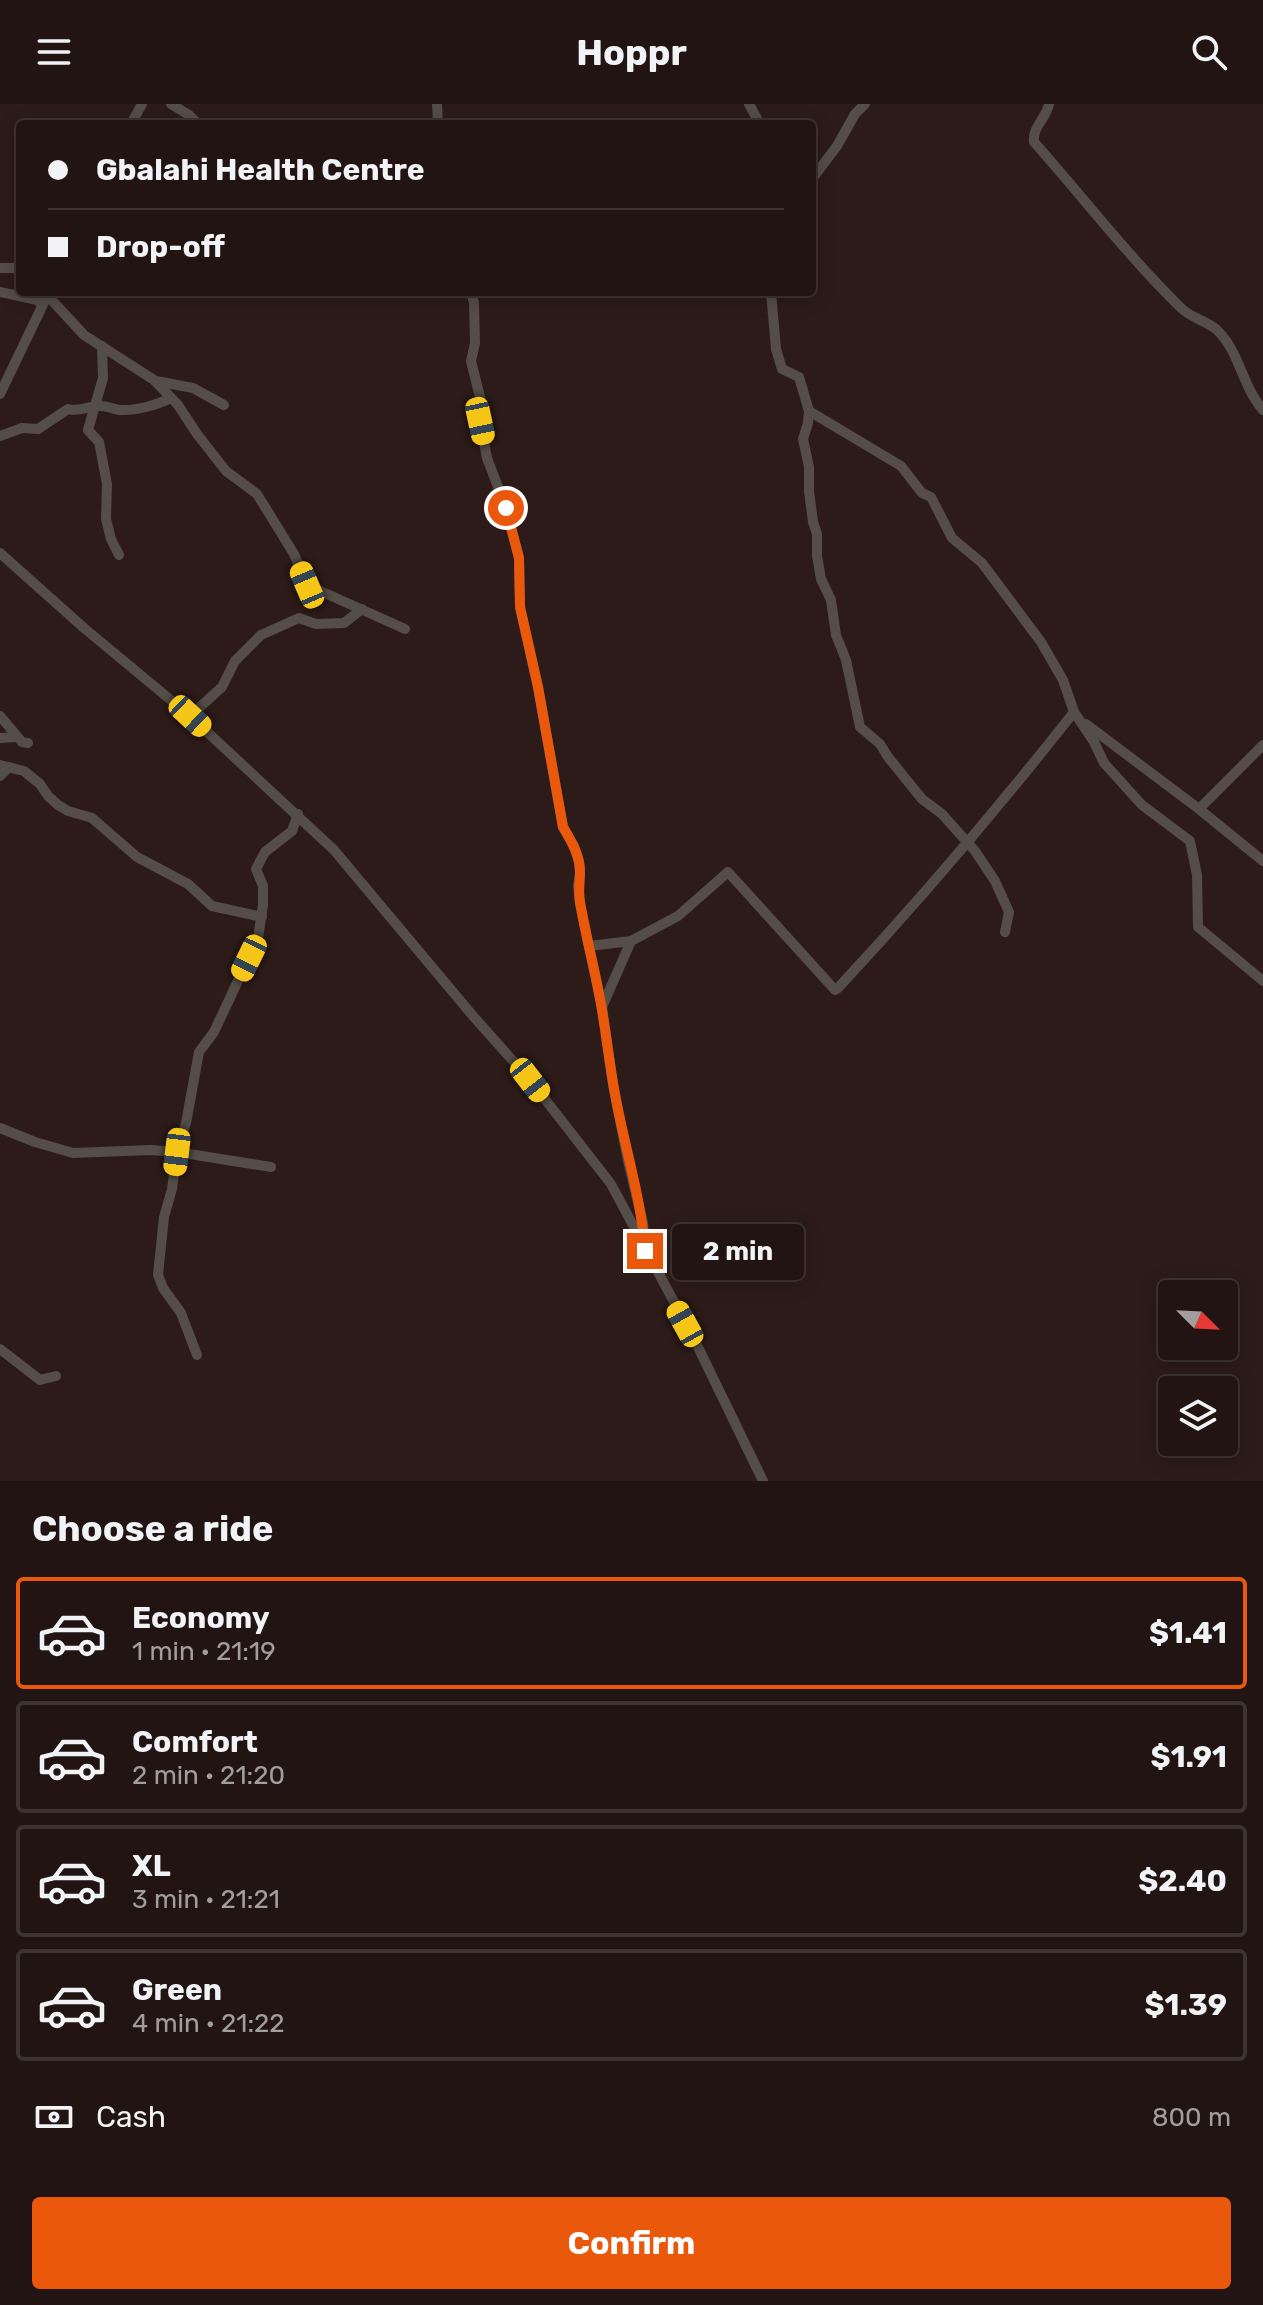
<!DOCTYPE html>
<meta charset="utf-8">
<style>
:root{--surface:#211413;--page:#2d2121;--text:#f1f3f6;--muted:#a29ea0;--line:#3e3333;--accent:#ea580c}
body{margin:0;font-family:Rubik,sans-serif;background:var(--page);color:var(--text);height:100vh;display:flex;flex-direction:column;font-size:30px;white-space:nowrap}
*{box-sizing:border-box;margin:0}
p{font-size:26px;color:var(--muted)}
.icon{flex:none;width:44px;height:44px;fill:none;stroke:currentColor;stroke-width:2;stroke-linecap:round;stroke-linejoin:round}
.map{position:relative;height:1377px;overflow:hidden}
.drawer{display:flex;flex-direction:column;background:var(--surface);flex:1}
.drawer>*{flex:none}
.guide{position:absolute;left:16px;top:16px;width:800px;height:176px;border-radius:8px;box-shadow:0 4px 20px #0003,0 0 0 2px var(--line);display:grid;align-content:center;height:176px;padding:0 32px;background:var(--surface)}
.needle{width:52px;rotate:114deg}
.buttons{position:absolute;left:1158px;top:1176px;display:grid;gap:16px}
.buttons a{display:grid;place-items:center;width:80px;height:80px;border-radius:8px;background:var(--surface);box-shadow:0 4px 20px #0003,0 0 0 2px var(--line);font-size:40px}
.end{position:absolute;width:36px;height:36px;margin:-18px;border:10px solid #ea580c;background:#fff;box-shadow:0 0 0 4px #fff}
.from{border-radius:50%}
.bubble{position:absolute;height:56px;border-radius:8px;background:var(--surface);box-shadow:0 4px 20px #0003,0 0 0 2px var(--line);font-size:26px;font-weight:700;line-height:56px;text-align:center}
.car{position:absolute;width:24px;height:48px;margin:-24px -12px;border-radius:10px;box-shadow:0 0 6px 2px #0007;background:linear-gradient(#f5c518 24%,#345 0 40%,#f5c518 0 76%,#345 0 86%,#f5c518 0)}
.guide b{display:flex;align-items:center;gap:28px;height:76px;font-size:30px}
.guide b+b{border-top:2px solid var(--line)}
.guide i{width:20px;height:20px;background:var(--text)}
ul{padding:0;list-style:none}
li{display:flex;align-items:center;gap:24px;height:112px;margin:0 16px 12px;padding:0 16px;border:4px solid var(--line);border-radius:8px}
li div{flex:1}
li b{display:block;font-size:30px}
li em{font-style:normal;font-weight:700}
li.active{border-color:var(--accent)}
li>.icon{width:72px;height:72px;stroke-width:1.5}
h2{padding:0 32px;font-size:36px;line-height:96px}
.pay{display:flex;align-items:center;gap:20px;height:88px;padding:0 32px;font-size:30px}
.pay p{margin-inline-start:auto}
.button{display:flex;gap:16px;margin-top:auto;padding:16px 32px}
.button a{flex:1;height:92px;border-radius:8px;background:var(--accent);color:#fff;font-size:32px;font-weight:700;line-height:92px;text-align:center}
header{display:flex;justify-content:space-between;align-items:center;height:104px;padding:0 32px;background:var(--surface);font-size:36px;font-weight:700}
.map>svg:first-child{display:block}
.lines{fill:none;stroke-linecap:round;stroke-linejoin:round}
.minor{stroke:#544d48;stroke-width:10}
.route{stroke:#ea580c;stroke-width:10}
</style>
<header><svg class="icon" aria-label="menu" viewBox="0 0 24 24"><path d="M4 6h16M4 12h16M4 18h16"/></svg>Hoppr<svg class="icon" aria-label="search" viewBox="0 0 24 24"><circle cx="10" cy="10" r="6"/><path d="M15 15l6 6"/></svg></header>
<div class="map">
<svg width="1263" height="1377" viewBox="0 0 1263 1377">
<rect width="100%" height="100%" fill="#2c1b19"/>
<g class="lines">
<g class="minor">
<path d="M 171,0 L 189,11 L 198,20"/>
<path d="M 437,0 L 438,20"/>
<path d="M 749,0 L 760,20"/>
<path d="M 1049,0 C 1046,15 1032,23 1034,38 C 1083,93 1128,152 1181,204 C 1191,214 1207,217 1217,226 C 1240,248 1242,282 1263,306"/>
<path d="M 131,20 L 142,0"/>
<path d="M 812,75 L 837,42 L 855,10 L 865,0"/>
<path d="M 0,164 L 20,164"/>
<path d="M 0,188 L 37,196 L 42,201"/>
<path d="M 471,188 L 474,199 L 475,239 L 471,257 L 482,301 L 480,317 L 487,354 L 506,404 L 519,454 L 520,503 L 538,583 L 563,723 L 574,742 L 579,757 L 580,769 L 578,782 L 580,800 L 602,903 L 613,980 L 628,1057 L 643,1119 L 645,1139"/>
<path d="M 771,188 L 776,245 L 782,265 L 799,273 L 809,307 L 901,362 L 922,389 L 931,393 L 952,434 L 982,459 L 1041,538 L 1063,576 L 1074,608 L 1094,638 L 1104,659 L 1142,701 L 1190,737 L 1197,771 L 1198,823 L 1263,877"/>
<path d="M 47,191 L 84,231 L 154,276 L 178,301 L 197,330 L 226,367 L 257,390 L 294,450 L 307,481 L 405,525"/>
<path d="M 102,242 L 103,274 L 88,326 L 99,338 L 107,380 L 106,415 L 111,435 L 119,451"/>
<path d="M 156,277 L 193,284 L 224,301"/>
<path d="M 0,290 L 49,188"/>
<path d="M 809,307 L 808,319 L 803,335 L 809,363 L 809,387 L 813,418 L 817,430 L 817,452 L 821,475 L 831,496 L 836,531 L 846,556 L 860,623 L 880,640 L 888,653 L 922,695 L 942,710 L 975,747 L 995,777 L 1009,808 L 1005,828"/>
<path d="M 0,332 L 22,324 L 38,325 L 68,305 C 79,308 88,302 100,302 C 107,302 113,305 120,306 C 135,307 157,301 171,294"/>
<path d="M 0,449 L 84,524 L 190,612 L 334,746 L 473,912 L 530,976 L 611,1080 L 697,1241 L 763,1377"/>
<path d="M 0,612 L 22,638 L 28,639"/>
<path d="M 190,612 L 222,583 L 235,557 L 261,531 L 299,514 L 316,520 L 344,519 L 362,505"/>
<path d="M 1086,620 L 1199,705 L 1263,757"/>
<path d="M 0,634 L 17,633"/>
<path d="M 0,661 L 24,667 L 40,680 L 48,692 L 58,701 L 68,707 L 92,714 L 137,753 L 188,780 L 212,802 L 262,813"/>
<path d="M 0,672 L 9,663"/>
<path d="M 1199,705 L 1263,641"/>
<path d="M 589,842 L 631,837"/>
<path d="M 838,884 C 921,795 999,703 1074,608"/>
<path d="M 602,903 L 631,837 L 678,812 L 728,768 L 835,886"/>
<path d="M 0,1024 L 35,1038 L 73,1049 L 150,1046 L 177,1048 L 271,1063"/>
<path d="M 0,1245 L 40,1276 L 56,1272"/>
<path d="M 197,1251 L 181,1209 L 163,1184 L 158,1171 L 164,1113 L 172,1085 L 177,1048 L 186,1019 L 199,948 L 214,928 L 258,834 L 263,801 L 263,782 L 256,765 L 265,748 L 292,727 L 298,710"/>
</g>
</g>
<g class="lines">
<path class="route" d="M 506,404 L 519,454 L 520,503 L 538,583 L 563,723 C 571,737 580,751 580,768 C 580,779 578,787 580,798 C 586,834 596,870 602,906 C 606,930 609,955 613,979 C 622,1035 641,1090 645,1147"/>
</g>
</svg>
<div class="buttons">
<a><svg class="needle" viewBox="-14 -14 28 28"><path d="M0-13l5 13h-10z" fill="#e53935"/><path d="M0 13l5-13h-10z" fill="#a29ea0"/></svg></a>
<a><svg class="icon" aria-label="layers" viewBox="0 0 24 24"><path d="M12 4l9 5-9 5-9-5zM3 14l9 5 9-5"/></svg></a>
</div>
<i class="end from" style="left:506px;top:404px"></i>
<i class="end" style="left:645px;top:1147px"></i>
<div class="bubble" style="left:672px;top:1120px;width:132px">2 min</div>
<i class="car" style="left:480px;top:317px;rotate:168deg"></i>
<i class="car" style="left:307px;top:481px;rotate:337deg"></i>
<i class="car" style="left:190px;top:612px;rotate:133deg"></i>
<i class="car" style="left:249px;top:854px;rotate:206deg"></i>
<i class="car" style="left:530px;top:976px;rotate:142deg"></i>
<i class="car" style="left:177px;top:1048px;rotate:187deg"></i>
<i class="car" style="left:685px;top:1220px;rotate:331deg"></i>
<div class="guide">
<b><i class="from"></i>Gbalahi Health Centre</b>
<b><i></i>Drop-off</b>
</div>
</div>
<section class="drawer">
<h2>Choose a ride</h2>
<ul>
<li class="active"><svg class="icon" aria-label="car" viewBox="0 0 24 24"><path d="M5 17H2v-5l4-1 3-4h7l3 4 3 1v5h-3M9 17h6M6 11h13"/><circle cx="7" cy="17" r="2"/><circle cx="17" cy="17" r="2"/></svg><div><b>Economy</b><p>1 min · 21:19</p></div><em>$1.41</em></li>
<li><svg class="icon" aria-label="car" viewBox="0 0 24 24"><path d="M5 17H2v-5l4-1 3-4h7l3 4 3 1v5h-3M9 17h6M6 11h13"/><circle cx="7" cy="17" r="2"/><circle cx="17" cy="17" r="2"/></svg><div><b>Comfort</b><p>2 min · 21:20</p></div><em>$1.91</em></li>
<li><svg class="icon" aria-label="car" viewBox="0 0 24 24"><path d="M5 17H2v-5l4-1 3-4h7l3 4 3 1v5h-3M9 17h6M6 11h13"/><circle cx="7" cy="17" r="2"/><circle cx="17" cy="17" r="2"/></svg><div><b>XL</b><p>3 min · 21:21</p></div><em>$2.40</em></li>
<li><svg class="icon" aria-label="car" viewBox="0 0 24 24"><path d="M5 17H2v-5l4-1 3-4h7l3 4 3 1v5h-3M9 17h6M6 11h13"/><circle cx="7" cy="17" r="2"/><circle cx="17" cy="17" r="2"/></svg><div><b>Green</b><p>4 min · 21:22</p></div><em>$1.39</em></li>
</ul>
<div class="pay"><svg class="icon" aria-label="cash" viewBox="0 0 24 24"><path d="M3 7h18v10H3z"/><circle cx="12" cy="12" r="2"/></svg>Cash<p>800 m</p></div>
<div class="button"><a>Confirm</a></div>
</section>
